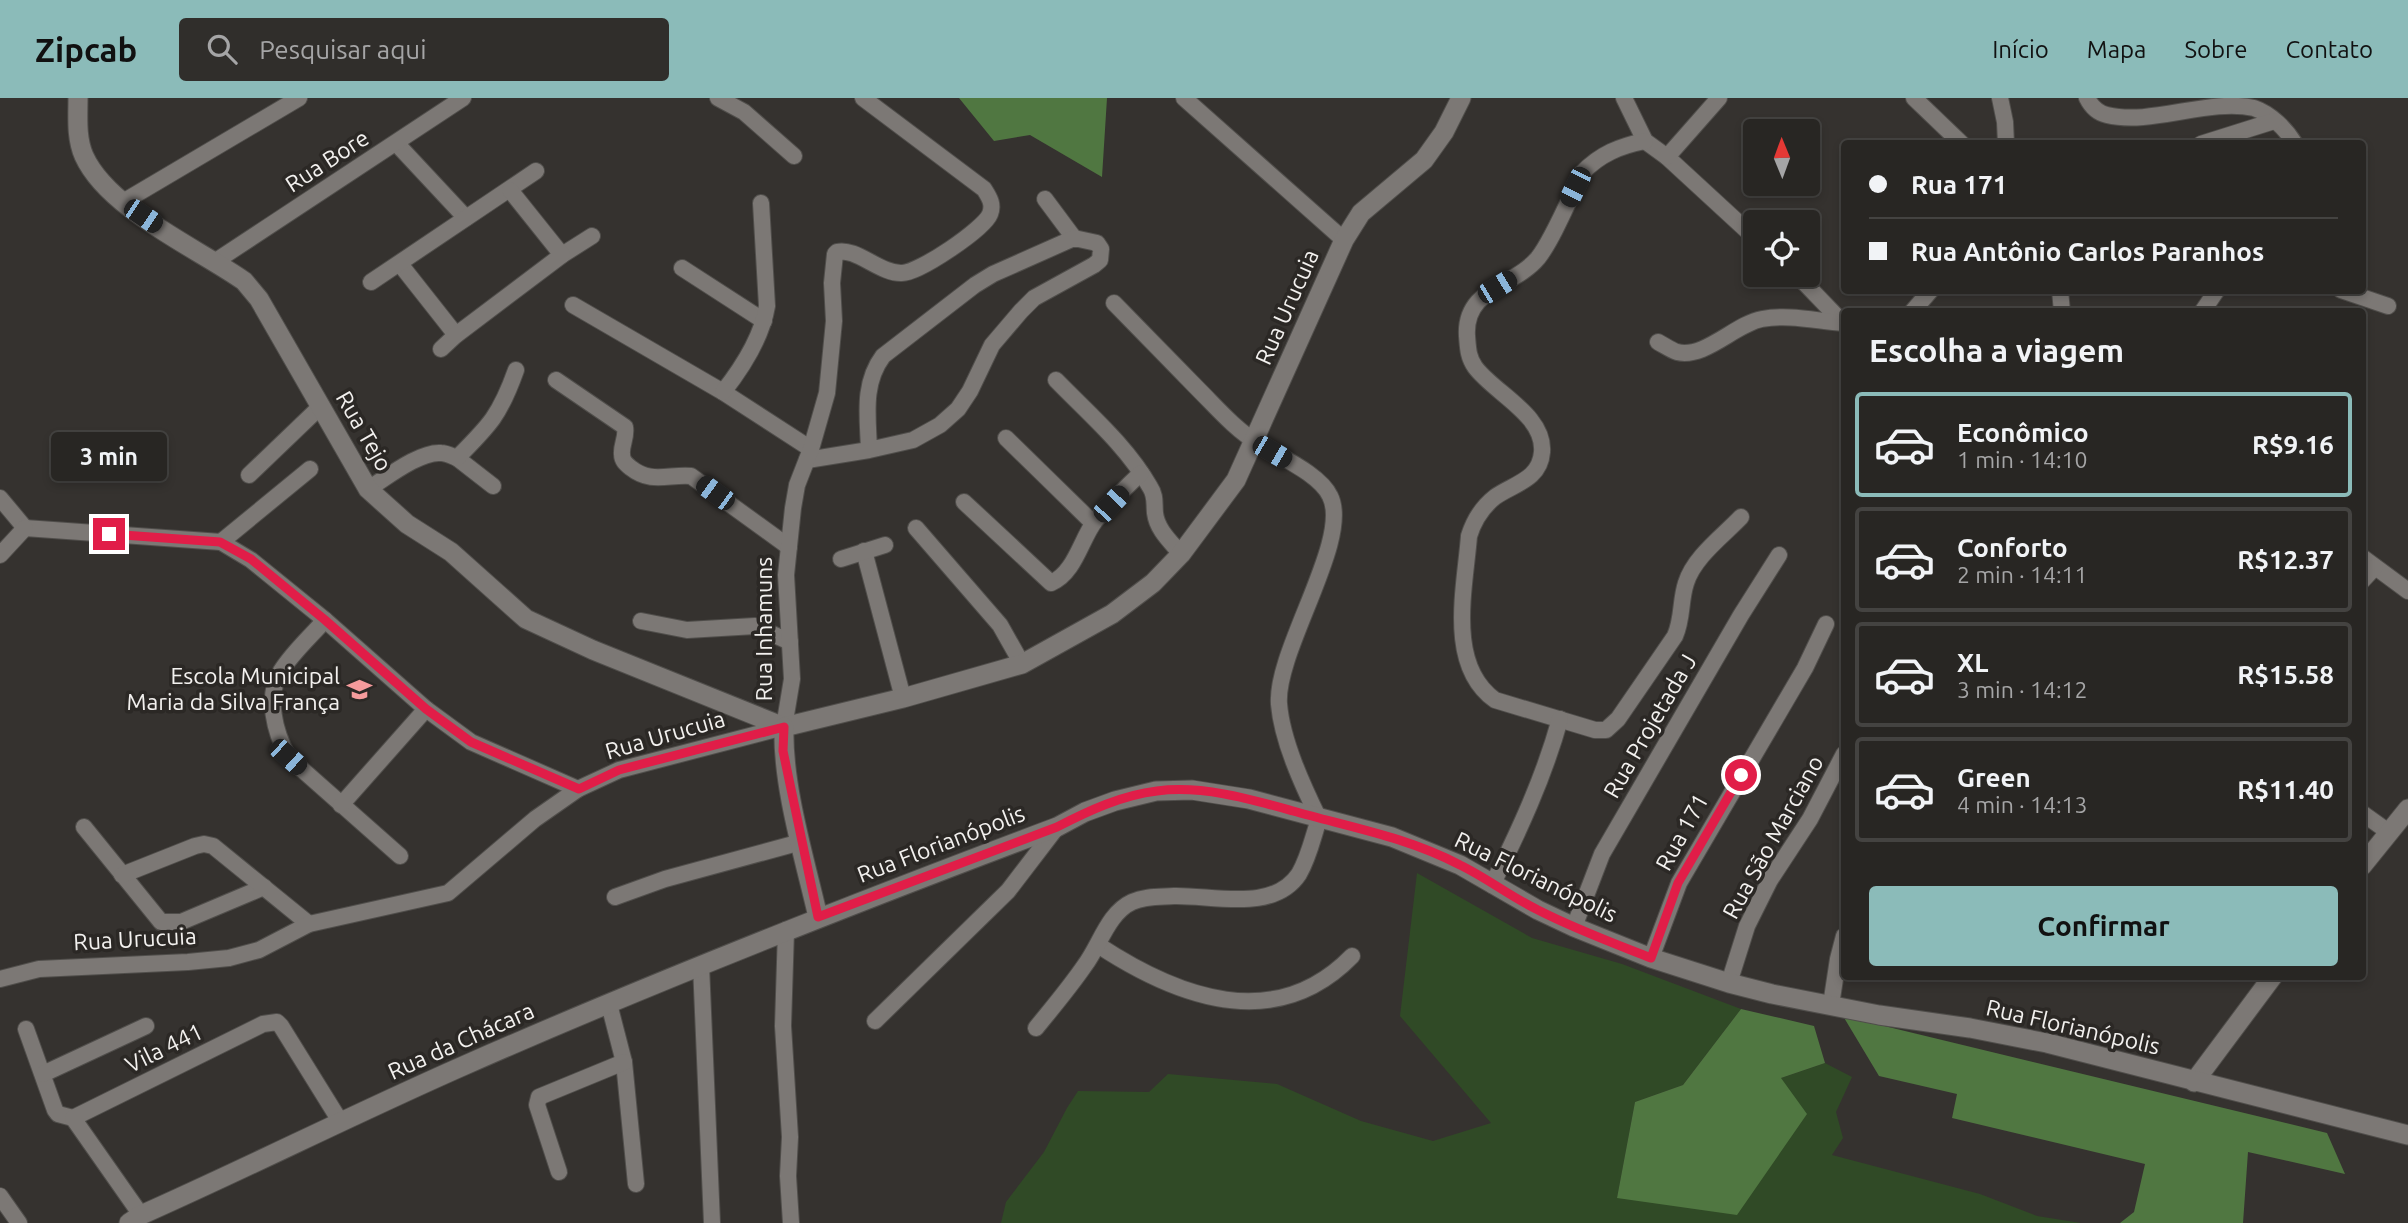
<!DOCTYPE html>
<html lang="pt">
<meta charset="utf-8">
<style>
:root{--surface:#282623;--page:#302e2b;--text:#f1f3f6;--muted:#a5a5a6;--line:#444341;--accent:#8bbbb9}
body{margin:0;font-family:Ubuntu,sans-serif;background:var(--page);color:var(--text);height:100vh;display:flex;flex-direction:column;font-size:26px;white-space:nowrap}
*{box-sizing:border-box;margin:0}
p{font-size:23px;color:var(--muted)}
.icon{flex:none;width:38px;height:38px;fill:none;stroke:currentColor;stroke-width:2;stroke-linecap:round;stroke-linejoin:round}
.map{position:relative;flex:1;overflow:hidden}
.panel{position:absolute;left:1841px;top:210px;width:525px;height:672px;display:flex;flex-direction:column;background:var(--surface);border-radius:7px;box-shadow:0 4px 10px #0003,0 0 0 2px var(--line)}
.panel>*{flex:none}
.banner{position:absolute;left:1841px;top:42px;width:525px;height:154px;border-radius:7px;box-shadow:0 4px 10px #0003,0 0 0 2px var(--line);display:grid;align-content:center;height:154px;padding:0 28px;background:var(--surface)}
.needle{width:46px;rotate:359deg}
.buttons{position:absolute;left:1743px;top:21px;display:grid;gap:14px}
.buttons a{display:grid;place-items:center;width:77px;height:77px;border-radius:7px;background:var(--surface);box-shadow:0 4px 10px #0003,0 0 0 2px var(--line);font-size:35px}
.end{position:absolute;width:32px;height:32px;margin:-16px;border:9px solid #e11d48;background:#fff;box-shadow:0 0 0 4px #fff}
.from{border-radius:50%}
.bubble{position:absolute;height:49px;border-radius:7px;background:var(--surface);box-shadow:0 4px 10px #0003,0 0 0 2px var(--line);font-size:23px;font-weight:700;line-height:49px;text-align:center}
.car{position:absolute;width:21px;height:42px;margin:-21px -10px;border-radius:9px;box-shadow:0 0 5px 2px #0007;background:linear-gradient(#222 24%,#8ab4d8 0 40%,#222 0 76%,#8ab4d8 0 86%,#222 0)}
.banner b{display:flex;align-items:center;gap:24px;height:66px;font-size:26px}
.banner b+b{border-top:2px solid var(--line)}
.banner i{width:18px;height:18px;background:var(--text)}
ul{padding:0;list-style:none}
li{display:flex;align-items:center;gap:21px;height:105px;margin:0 14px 10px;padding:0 14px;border:4px solid var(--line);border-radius:7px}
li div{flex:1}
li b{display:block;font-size:26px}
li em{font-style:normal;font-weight:700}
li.on{border-color:var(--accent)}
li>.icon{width:63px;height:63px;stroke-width:1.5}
h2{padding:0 28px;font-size:32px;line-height:84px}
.action{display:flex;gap:14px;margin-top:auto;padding:14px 28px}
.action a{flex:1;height:80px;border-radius:7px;background:var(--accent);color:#111;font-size:28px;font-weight:700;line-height:80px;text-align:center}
header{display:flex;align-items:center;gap:42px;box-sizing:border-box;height:98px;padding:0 35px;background:var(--accent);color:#111}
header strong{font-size:33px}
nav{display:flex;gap:38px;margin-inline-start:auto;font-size:24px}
.search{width:490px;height:63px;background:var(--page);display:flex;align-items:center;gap:18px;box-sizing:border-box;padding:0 24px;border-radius:7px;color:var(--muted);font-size:26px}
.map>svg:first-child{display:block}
.green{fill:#304a26}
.forest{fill:#507741}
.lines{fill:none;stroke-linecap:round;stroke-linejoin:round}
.minor-casing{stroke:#504e4b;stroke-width:18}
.tertiary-casing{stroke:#504e4b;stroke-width:21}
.minor{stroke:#7c7875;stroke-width:16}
.tertiary{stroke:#7c7875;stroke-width:19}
.route{stroke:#e11d48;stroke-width:9}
.labels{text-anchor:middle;stroke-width:7;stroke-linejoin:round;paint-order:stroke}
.street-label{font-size:23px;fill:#f3f1ef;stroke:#2b2825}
.poi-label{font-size:23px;fill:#f3f1ef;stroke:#2b2825;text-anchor:end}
</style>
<header>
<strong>Zipcab</strong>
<div class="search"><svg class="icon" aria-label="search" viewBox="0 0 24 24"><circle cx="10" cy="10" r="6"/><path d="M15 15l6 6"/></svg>Pesquisar aqui</div>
<nav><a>Início</a><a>Mapa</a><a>Sobre</a><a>Contato</a></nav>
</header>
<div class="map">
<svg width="2408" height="1125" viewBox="0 0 2408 1125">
<rect width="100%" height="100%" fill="#35322f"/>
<path class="green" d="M 1417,775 L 1532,840 L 1622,866 L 1741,911 L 1683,987 L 1635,1004 L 1617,1100 L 1781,980 L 1825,965 L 1852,979 L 1836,1014 L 1843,1040 L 1832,1057 L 1980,1096 L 2037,1118 L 2081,1125 L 1001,1125 L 1006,1104 L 1044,1054 L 1067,1010 L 1078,993 L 1149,994 L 1168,976 L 1277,986 L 1361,1023 L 1433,1043 L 1491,1025 L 1400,918 Z"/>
<g class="forest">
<path d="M 959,0 L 1107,0 L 1102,79 L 1030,37 L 994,43 Z"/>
<path d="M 1741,911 L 1814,928 L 1825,965 L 1781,980 L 1807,1016 L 1737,1117 L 1617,1100 L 1635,1004 L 1683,987 Z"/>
<path d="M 1843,918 L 2327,1035 L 2345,1076 L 2248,1054 L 2243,1125 L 2120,1125 L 2134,1114 L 2145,1066 L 1952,1020 L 1957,996 L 1879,978 Z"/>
</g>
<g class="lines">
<defs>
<g id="minor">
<path d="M 718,0 L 744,14 L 794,58"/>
<path d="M 1184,0 L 1344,142"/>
<path d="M 1624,0 L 1645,43 L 1667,59 L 1755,140"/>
<path d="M 1914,0 L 1962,46"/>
<path d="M 2000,0 L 2005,24 L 2006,46"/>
<path d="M 2087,0 C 2091,8 2098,15 2107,17 C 2152,28 2208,0 2254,10 C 2271,16 2286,31 2295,46"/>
<path d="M 1645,43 C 1620,48 1600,56 1582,75 C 1570,99 1553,141 1538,160 C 1514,189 1464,190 1467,238 C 1468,250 1468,259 1475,269 C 1494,295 1545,317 1542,354 C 1540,382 1513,386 1495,399 C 1481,410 1474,422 1469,438 C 1465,490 1446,567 1495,602 L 1595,632 L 1606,632 L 1618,621 L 1675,538 C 1683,520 1680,503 1686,485 C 1694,459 1723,438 1741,419"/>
<path d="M 396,45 L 466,120"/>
<path d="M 2201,46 L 2274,23"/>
<path d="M 1667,59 L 1719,0"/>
<path d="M 1045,101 L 1074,140"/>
<path d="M 123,104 L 299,0"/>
<path d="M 562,157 L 592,138"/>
<path d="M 216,163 L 463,0"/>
<path d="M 400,166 L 456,237"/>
<path d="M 682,170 L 764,223"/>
<path d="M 1797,177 L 1844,226"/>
<path d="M 371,184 L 536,73"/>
<path d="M 2060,192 L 2062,214"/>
<path d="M 2341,192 L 2388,208"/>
<path d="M 573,207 L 723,294 L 811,351"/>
<path d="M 1912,214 L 1931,192"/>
<path d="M 2202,214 L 2217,192"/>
<path d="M 1658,244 C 1664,247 1671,252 1677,254 C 1705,261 1735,226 1762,221 C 1789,216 1816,223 1843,225"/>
<path d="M 441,251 L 456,237 L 562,157 L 510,92"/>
<path d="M 556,282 L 625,329 C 627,339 621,347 622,356 C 622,363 626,366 631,370 C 651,386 669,376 691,378 L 789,449"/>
<path d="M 1056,282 C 1088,315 1127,348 1150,389 C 1156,398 1154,405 1155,415 C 1157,432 1171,444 1181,456"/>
<path d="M 723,294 C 742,270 762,238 767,208 L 761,105"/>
<path d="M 1006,340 L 1093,425"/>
<path d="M 457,360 L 493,388"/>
<path d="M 807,362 L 869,352 L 913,342 L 940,327 L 958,311 L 970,293 L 992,247 L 1021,213 L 1034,200 L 1094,167 L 1100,162 L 1101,151 L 1097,145 L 1074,140 L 993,176 L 975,187 L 883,258 C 862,286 868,319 869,352"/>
<path d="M 249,377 L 321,308"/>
<path d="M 368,391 C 386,380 420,353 441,355 C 446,355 452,358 457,360 C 490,327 500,317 516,272"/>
<path d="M 0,400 L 25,430"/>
<path d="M 964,404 L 1051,485 C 1075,475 1081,441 1095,423 C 1109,406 1125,390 1141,375"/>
<path d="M 25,430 L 221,444 L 251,462 L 325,522 L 426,611 L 471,644 L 578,691"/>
<path d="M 916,430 L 1000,527 L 1022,566"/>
<path d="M 221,444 L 310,371"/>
<path d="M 864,453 L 903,600"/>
<path d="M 0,457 L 25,430"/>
<path d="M 2362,459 L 2408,493"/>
<path d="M 841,461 L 885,447"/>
<path d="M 2362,483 L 2375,469"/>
<path d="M 325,522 C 311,538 292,555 281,573 C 265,599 275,634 288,659 L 400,758"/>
<path d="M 641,523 L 687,532 L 755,528 L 790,544"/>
<path d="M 341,707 L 426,611"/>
<path d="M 2362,715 L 2390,735"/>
<path d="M 84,729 L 161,824 L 181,824 L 264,789"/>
<path d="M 122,777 L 195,748 L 204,746 L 213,748 L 309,826"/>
<path d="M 1492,787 C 1519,733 1544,679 1560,621"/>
<path d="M 615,799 L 665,781 L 801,744"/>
<path d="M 1574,829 L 1602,756 L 1741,517 L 1779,457"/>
<path d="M 786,832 L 783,928 L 790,1039 L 788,1078 L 791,1125"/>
<path d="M 1098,847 C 1177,899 1275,937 1352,858"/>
<path d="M 1651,860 L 1679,785 L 1805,570 L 1826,526"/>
<path d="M 701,867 L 712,1125"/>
<path d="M 0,881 L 39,871 L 188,864 L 229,860 L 259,852 L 309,826 L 448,795 L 535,721 L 578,691 L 619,672 L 784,629 L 792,581 L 786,477 L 793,410 L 797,387 L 811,351 L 827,295 L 834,223 L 832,185 L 835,156 L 837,154 C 856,149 880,176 902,175 C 919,175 984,131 990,116 C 994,106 989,99 984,91 L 863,0"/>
<path d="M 1729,885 L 1747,828 L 1770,782 L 1810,721 L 1844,656"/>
<path d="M 609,906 L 624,964 L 636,1086"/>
<path d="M 1831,907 L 1838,861 L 1844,838"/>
<path d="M 875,923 L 1008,793 L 1057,729"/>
<path d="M 1036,930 C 1053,909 1070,889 1085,867 C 1100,847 1108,815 1132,804 C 1145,798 1160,799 1174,798 C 1213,797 1273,815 1299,776 C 1309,759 1313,739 1319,721 C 1303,688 1282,643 1279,606 C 1275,553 1352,441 1330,398 C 1320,376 1278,358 1258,345 C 1236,332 1217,310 1199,292 C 1171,263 1142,234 1114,205"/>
<path d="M 26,931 L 55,1012 L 58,1016 L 73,1020"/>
<path d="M 43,976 L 146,928"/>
<path d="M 559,1074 L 537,1007 L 539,999 L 624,964"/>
<path d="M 0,1098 L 19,1125"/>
<path d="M 141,1117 L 73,1020 L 263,926 L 277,924 L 281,928 L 340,1023"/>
</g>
<g id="tertiary">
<path d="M 78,0 C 78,19 76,40 84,58 C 108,111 197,150 244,183 L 259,201 L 368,391 L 407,426 L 451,454 L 526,521 L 593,552 L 784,629"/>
<path d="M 784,629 L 903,600 L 1022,566 L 1112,516 L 1153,485 L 1181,456 L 1236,382 L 1344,142 L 1361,115 L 1424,62 L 1444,34 L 1461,0"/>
<path d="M 784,629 C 782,687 805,762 818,819"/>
<path d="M 2362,768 L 2408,711"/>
<path d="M 2194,984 L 2273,878"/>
<path d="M 129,1125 L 141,1117 C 249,1069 354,1016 463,968 C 658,882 857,804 1057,729 L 1085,714 L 1115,703 L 1156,693 L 1192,692 L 1249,701 L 1392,739 L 1460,767 L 1538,812 L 1574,829 L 1651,860 L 1729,885 L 1772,896 L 1879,917 L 1970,930 L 2047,945 L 2408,1037"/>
</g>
</defs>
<use href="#minor" class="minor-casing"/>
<use href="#tertiary" class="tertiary-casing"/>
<use href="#minor" class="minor"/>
<use href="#tertiary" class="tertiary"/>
</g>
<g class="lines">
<path class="route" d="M 109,436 L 220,444 L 251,461 L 325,522 L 426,611 L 471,644 L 579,691 L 619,672 L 784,629 L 783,653 L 818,819 L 1057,729 C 1088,713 1122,697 1157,693 C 1202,687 1250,701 1293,713 C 1349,729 1407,739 1460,767 C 1487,780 1511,799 1538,812 C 1575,831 1613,845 1651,860 L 1678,785 L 1741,677"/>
</g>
<defs>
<symbol id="school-bare" viewBox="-9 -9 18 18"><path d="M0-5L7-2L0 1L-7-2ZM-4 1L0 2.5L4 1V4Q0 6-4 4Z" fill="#f59b9c" stroke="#2b2825" stroke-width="2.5" paint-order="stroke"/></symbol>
</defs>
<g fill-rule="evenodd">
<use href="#school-bare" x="342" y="574" width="35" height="35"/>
</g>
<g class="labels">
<g class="street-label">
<text transform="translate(327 63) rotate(-33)" y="8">Rua Bore</text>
<text transform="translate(1287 209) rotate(-66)" y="8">Rua Urucuia</text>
<text transform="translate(364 333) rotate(60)" y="8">Rua Tejo</text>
<text transform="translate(764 531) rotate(-90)" y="8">Rua Inhamuns</text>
<text transform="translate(1650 628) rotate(-60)" y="8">Rua Projetada J</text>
<text transform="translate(665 637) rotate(-16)" y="8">Rua Urucuia</text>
<text transform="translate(1682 734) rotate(-61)" y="8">Rua 171</text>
<text transform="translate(1773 739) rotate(-61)" y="8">Rua São Marciano</text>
<text transform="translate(941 746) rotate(-21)" y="8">Rua Florianópolis</text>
<text transform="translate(1536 779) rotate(26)" y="8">Rua Florianópolis</text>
<text transform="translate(135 841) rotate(-3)" y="8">Rua Urucuia</text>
<text transform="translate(2073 929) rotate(13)" y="8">Rua Florianópolis</text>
<text transform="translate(461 943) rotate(-24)" y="8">Rua da Chácara</text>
<text transform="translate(164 950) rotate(-26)" y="8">Vila 441</text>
</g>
<g class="poi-label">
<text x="340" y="586">Escola Municipal<tspan x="340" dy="26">Maria da Silva França</tspan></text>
</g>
</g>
</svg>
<div class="buttons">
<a><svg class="needle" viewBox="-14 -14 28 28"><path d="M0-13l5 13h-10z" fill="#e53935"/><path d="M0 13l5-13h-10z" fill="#a5a5a6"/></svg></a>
<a><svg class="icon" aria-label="locate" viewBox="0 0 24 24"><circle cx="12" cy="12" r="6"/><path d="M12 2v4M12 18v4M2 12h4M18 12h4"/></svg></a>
</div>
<i class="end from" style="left:1741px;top:677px"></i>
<i class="end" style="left:109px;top:436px"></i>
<div class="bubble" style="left:51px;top:334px;width:116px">3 min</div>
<i class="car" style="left:1575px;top:89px;rotate:206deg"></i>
<i class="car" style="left:143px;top:118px;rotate:124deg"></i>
<i class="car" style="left:1497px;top:189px;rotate:59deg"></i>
<i class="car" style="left:1272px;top:354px;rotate:120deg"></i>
<i class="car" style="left:715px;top:395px;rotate:306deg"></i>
<i class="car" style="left:1111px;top:406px;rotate:43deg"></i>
<i class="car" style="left:288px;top:659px;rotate:132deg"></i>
<div class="banner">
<b><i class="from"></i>Rua 171</b>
<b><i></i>Rua Antônio Carlos Paranhos</b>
</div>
<section class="panel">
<h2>Escolha a viagem</h2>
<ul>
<li class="on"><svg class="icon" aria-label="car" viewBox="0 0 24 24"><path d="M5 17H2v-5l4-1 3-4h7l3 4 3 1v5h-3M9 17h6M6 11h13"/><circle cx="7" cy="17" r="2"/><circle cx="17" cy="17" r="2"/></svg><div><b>Econômico</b><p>1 min · 14:10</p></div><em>R$9.16</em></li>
<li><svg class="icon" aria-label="car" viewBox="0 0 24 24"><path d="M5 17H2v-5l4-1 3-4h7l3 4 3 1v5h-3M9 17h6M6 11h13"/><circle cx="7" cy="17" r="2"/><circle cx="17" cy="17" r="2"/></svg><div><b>Conforto</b><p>2 min · 14:11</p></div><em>R$12.37</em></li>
<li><svg class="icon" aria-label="car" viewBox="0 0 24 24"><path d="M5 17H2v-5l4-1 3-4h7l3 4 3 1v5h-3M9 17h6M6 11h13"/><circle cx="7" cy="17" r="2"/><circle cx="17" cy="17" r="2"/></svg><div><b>XL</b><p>3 min · 14:12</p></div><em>R$15.58</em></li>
<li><svg class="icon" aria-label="car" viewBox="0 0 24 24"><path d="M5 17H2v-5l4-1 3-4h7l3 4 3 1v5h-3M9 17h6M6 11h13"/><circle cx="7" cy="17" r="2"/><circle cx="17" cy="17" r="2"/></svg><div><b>Green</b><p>4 min · 14:13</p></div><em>R$11.40</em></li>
</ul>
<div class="action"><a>Confirmar</a></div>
</section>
</div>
